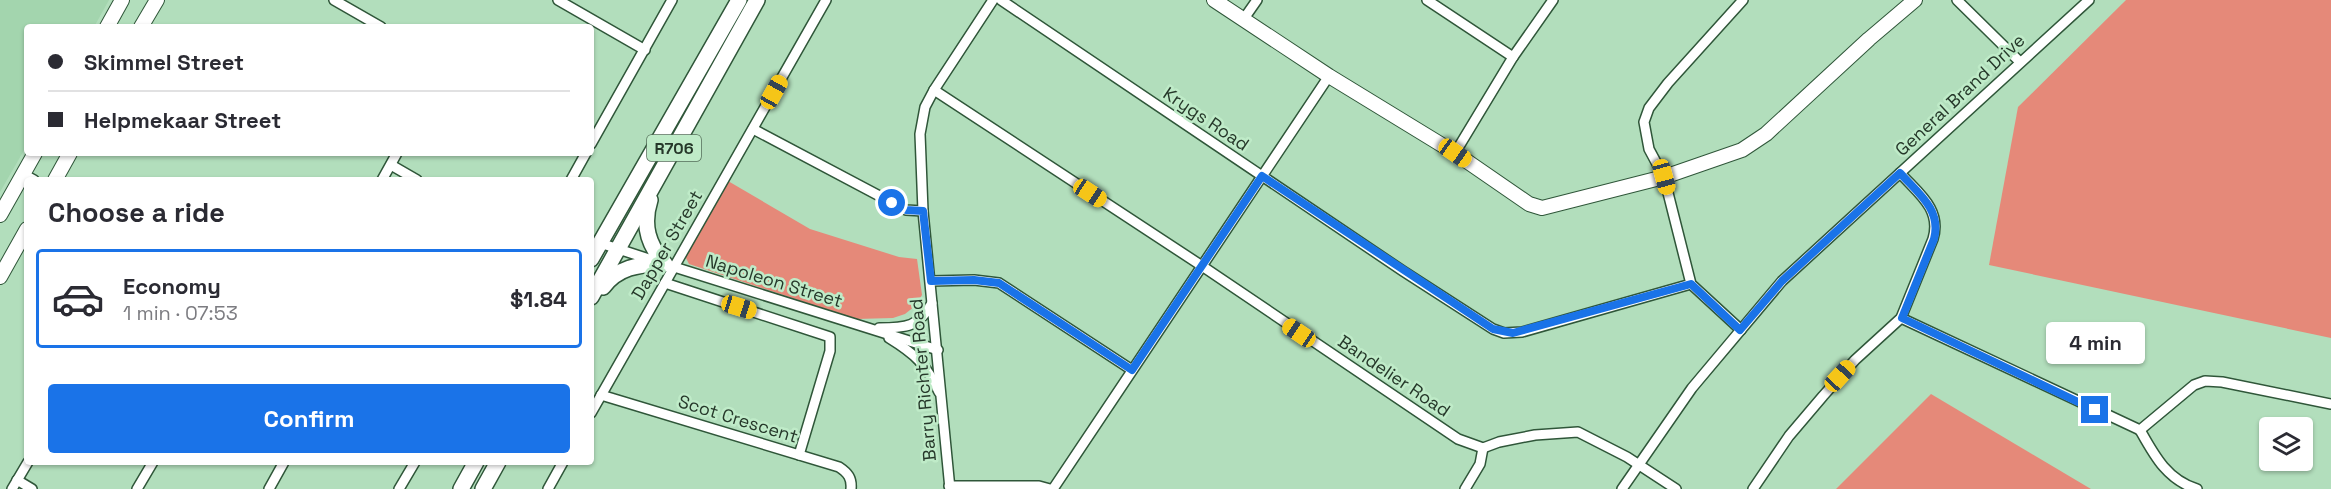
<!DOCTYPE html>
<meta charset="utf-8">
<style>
:root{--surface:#fff;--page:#f2f2f3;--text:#2b2b33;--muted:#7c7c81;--line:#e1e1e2;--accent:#1a73e8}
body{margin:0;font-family:"Space Grotesk",sans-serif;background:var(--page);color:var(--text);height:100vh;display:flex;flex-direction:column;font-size:22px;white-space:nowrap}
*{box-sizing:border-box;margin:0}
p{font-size:20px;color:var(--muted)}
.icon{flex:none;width:33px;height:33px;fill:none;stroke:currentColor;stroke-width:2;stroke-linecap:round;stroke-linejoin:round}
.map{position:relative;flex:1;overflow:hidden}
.sheet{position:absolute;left:24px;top:177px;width:570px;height:288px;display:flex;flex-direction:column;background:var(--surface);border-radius:6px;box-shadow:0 2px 4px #0004}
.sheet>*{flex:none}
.guide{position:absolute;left:24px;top:24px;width:570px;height:132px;border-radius:6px;box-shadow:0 2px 4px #0004;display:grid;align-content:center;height:132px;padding:0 24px;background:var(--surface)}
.tools{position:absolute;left:2259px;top:417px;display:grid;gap:12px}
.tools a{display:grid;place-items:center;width:54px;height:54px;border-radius:6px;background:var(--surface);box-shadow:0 2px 4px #0004;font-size:30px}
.end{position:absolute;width:27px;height:27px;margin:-14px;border:8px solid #1a73e8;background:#fff;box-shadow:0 0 0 3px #fff}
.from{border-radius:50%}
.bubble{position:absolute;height:42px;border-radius:6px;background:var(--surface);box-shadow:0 2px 4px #0004;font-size:20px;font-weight:600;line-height:42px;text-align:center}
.car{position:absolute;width:18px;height:36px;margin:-18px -9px;border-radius:8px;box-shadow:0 0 4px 2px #0007;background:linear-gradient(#f5c518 24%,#345 0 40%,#f5c518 0 76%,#345 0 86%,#f5c518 0)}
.guide b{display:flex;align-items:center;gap:21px;height:57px;font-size:22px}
.guide b+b{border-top:2px solid var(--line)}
.guide i{width:15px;height:15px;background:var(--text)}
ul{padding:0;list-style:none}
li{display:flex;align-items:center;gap:18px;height:99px;margin:0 12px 9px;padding:0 12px;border:3px solid transparent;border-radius:6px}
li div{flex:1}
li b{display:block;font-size:22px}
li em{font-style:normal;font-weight:600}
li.active{border-color:var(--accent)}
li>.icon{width:54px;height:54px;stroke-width:1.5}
h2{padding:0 24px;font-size:27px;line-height:72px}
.cta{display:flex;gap:12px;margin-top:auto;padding:12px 24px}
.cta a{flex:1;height:69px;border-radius:6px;background:var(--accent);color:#fff;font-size:24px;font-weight:600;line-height:69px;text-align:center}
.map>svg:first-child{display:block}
.built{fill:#a3d5ae}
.green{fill:#e58979}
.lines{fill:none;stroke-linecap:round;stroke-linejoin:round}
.street-casing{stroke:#2f5639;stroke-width:12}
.secondary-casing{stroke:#2f5639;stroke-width:16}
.primary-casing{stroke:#2f5639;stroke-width:18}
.street{stroke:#fff;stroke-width:9}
.secondary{stroke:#fff;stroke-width:14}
.primary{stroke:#fff;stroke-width:15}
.route{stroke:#1a73e8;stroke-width:8}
.labels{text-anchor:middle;stroke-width:5;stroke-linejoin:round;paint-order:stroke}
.shield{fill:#bfebc8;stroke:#546e59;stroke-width:1.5}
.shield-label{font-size:16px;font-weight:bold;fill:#26382a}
.street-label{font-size:18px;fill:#26382a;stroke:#bfebc8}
</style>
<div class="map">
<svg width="2331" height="489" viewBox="0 0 2331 489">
<rect width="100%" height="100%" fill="#b2debc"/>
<path class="built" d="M 0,0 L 109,0 L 94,27 L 27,27 L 27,145 L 0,192 Z"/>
<g class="green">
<path d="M 2126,0 L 2331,0 L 2331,338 L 1989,265 L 2018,107 Z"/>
<path d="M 728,181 L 810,229 L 899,257 L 917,259 L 922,295 L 915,306 L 905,314 L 893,318 L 856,319 L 689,264 L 685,256 Z"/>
<path d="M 1931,394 L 2091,489 L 1836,489 Z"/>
</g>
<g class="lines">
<defs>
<g id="street">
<path d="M 334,0 L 381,27"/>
<path d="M 558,0 L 645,50"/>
<path d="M 1001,0 L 1403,271 L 1493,329 L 1504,333 L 1522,332 L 1691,284"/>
<path d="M 1427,0 L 1513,57"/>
<path d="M 1957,0 L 2020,62"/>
<path d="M 1243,20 L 1257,0"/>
<path d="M 934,90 L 1202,266 L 1458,439 L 1483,448 L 1499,442 L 1535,435 L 1578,432 L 1627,457 L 1676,489"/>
<path d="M 753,129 L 906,210 L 923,211"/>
<path d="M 591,144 L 672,0"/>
<path d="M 1455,153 L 1513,57 L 1553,0"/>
<path d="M 391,165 L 417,180"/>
<path d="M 23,174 L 34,180"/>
<path d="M 382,180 L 397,153"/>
<path d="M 571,180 L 586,153"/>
<path d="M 600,243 L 655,261"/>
<path d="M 671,266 L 938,350"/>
<path d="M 931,281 L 974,280 L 999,283 L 1132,370"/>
<path d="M 665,283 L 830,337 L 830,351 L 799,455"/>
<path d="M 1901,318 L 2140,430 L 2194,385 L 2205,381 L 2222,382 L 2331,404"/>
<path d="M 879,328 C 906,328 919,327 932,303"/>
<path d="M 1741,330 L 1691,284 L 1664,177 L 1649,149 L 1644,122 L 1649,108 L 1668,83 L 1743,0"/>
<path d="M 889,338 C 915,354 926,364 939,392"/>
<path d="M 601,395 L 839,467 C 848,473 852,478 851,489"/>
<path d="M 591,413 L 826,0"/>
<path d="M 2140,430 C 2154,455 2167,480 2197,489"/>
<path d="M 17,480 L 32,489"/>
<path d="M 949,486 L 1039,486 L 1050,489"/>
<path d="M 12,489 L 28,462"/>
<path d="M 137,489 L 153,462"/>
<path d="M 269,489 L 284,462"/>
<path d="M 399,489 L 415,462"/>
<path d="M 548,489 L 563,462"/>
<path d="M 950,489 L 923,211 L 920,134 L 925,107 L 934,90 L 993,0"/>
<path d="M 1053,489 L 1329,76"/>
<path d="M 1465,489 L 1480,464 L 1483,448"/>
<path d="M 1622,489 L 1692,388 L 1782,281 L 2089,0"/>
<path d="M 1753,489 L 1789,436 L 1823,396 L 1855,360 L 1901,318 L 1933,239 C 1942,209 1918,193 1900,173"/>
</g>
<g id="secondary">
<path d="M 1214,0 L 1329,76 L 1455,153 L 1529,204 L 1542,208 L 1664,177 L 1742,150 L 1766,134 L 1869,39 L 1915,0"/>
<path d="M 107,27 L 122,0"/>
<path d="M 141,27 L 157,0"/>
<path d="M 55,180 L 70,153"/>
<path d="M 0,215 L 35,153"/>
<path d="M 0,277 L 27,229"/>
</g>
<g id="primary">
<path d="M 650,200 C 642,225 648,245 665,264"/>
<path d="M 591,259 L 739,0"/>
<path d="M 603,287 C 618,267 638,265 661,263"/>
<path d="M 591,297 L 757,0"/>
<path d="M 461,489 L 476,462"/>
<path d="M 483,489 L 498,462"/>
</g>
</defs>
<use href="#street" class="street-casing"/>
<use href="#secondary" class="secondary-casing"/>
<use href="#primary" class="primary-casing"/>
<use href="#street" class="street"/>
<use href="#secondary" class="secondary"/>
<use href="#primary" class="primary"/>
</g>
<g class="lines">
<path class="route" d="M 892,203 L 906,210 L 923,211 L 931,281 L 974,280 L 999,283 L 1132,370 L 1262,176 L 1493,329 L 1513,333 L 1691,284 L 1740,330 L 1782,281 L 1900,173 C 1918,193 1942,210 1934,239 L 1902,318 L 2095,410"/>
</g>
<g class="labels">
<rect class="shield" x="647" y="135" width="54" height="26" rx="4.5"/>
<g class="shield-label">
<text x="674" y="154">R706</text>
</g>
<g class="street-label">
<text transform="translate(1960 95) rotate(-43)" y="6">General Brand Drive</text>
<text transform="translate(1206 119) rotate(34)" y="6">Krygs Road</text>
<text transform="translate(667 245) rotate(-60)" y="6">Dapper Street</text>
<text transform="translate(774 281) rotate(17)" y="6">Napoleon Street</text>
<text transform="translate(1394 376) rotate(34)" y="6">Bandelier Road</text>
<text transform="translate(923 380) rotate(-95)" y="6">Barry Richter Road</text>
<text transform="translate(738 419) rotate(17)" y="6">Scot Crescent</text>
</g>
</g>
</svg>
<div class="tools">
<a><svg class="icon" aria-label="layers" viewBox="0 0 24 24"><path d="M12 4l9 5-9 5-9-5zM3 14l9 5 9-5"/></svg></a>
</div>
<i class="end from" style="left:892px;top:203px"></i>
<i class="end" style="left:2095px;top:410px"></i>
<div class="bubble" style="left:2046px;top:322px;width:99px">4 min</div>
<i class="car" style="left:774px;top:92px;rotate:29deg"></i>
<i class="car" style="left:1455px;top:153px;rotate:125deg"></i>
<i class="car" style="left:1664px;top:177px;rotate:165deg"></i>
<i class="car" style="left:1090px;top:193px;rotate:123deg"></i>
<i class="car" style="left:739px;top:307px;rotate:107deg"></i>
<i class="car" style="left:1299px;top:333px;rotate:304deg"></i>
<i class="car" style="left:1840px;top:376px;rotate:43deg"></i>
<div class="guide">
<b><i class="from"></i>Skimmel Street</b>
<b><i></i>Helpmekaar Street</b>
</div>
<section class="sheet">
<h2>Choose a ride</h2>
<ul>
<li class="active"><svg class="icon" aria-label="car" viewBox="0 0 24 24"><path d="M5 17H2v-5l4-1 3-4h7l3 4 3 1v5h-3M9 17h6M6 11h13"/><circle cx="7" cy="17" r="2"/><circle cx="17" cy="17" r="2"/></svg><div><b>Economy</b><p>1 min · 07:53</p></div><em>$1.84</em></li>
</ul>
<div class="cta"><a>Confirm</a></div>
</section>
</div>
